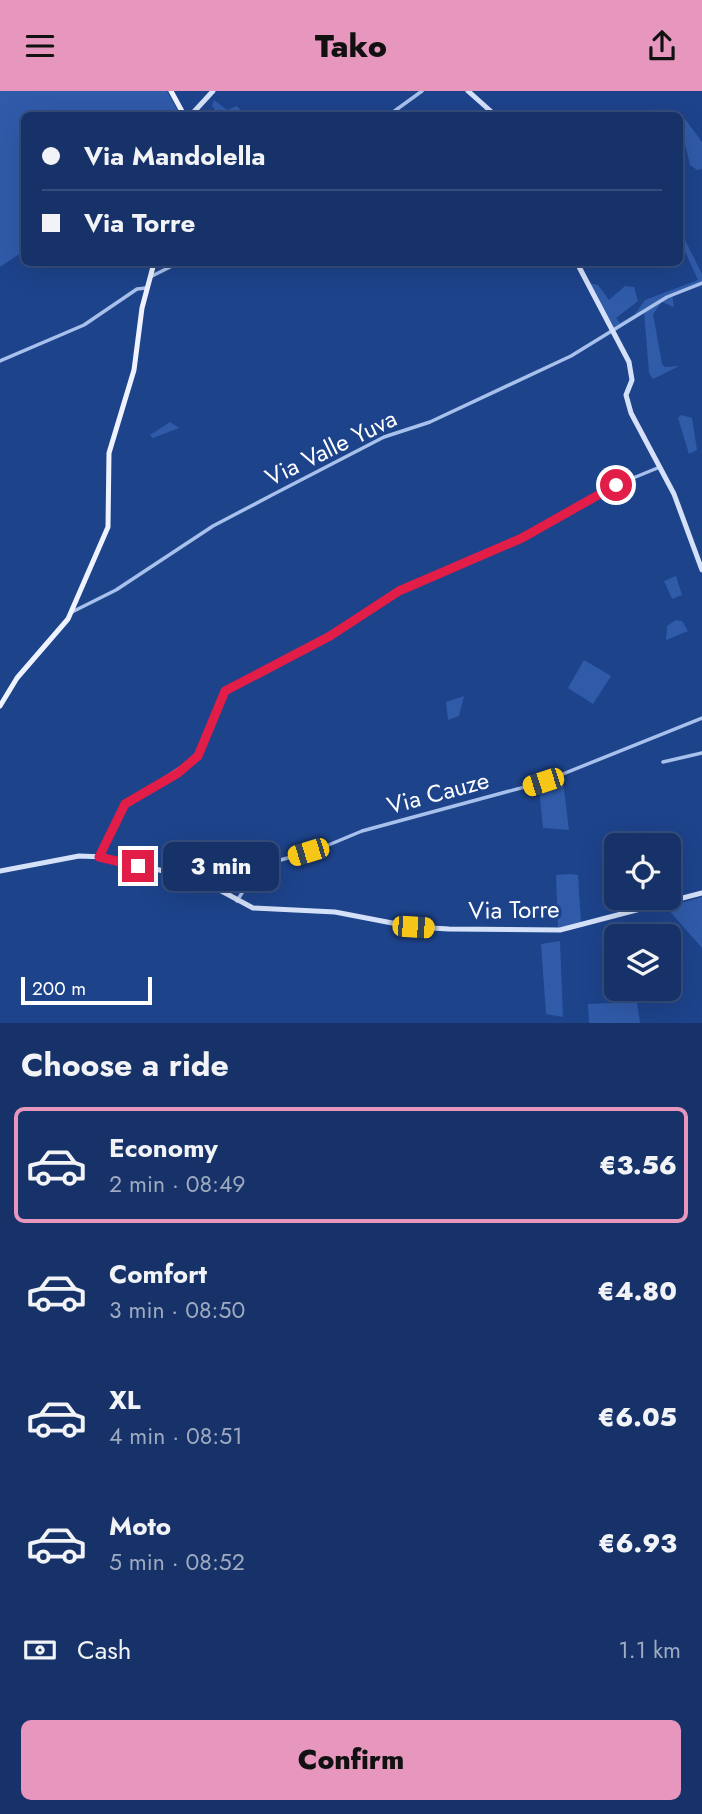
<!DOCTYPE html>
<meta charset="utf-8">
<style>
:root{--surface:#163268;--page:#1f3a6e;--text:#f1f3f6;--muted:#9eaac0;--line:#354d7c;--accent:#e797bd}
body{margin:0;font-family:Jost,sans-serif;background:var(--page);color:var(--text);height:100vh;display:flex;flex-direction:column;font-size:26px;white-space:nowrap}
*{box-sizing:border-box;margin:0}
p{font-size:23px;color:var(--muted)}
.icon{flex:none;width:38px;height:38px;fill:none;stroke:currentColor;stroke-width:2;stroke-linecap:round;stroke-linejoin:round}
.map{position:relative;height:932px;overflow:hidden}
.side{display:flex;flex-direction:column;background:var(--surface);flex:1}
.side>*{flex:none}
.guide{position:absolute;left:21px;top:21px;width:662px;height:154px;border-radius:10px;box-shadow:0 7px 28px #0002,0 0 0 2px var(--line);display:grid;align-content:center;height:154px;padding:0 21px;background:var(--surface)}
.controls{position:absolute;left:604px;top:742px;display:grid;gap:14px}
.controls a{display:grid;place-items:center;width:77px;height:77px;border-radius:10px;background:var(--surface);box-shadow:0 7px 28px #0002,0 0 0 2px var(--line);font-size:35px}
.scale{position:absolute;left:21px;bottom:18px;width:131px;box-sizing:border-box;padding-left:7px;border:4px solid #fff;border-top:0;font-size:19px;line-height:24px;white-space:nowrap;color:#fff;-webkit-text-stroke:5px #1d438b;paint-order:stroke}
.end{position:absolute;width:32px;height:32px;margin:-16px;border:9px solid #e11d48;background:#fff;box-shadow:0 0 0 4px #fff}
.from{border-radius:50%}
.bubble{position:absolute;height:49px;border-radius:10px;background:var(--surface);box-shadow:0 7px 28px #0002,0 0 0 2px var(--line);font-size:23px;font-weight:800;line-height:49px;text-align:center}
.car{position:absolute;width:21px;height:42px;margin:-21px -10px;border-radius:9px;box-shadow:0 0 5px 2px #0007;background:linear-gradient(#f5c518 24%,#345 0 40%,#f5c518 0 76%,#345 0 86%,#f5c518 0)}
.guide b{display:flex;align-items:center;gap:24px;height:66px;font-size:26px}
.guide b+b{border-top:2px solid var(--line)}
.guide i{width:18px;height:18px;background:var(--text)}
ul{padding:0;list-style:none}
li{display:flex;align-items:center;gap:21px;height:116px;margin:0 14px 10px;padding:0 7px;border:4px solid transparent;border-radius:10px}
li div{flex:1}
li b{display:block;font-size:26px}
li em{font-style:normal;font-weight:800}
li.active{border-color:var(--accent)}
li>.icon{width:63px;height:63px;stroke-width:1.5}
h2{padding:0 21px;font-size:32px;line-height:84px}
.pay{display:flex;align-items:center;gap:18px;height:77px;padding:0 21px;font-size:26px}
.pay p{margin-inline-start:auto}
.button{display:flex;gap:14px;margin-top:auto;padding:14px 21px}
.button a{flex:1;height:80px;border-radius:10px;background:var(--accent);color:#111;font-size:28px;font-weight:800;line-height:80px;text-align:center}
header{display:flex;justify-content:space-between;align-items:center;height:91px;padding:0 21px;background:var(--accent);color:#111;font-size:32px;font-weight:800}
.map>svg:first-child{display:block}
.green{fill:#305ba9}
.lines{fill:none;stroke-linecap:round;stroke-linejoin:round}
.minor{stroke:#a8c1ec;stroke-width:3.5}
.secondary{stroke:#d4e1f9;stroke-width:5}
.primary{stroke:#eef3ff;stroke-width:5}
.route{stroke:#e11d48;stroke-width:9}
.labels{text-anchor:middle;stroke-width:6;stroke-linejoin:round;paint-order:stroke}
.street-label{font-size:24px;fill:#fff;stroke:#1d438b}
</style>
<header><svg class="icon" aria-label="menu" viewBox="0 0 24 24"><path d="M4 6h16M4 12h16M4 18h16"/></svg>Tako<svg class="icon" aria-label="share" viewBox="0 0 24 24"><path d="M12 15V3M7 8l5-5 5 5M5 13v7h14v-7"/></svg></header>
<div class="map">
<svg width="702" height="932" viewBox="0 0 702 932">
<rect width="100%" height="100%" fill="#1d438b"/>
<g class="green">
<path d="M 0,0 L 167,0 L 180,24 L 24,24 L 24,160 L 0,176 Z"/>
<path d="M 214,9 L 227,19 L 237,15 L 245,24 L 219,24 L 212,15 Z"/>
<path d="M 685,28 L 702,51 L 702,78 L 697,79 L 690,74 L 685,53 L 679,66 L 679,32 Z"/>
<path d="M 679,137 L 702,183 L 702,191 L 672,203 L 674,216 L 662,211 L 653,223 L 662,273 L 665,276 L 679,275 L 653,288 L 649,282 L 644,220 L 615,238 L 588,192 L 598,194 L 609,209 L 625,195 L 634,196 L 638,210 L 616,227 L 620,232 L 635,223 L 645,209 L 698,189 L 679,147 Z"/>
<path d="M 681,324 L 692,327 L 697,359 L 689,363 L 678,327 Z"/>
<path d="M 170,331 L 179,337 L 153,347 L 150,344 Z"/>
<path d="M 676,485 L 682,504 L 672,508 L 664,490 Z"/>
<path d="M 676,529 L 682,530 L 688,540 L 666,549 L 667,535 Z"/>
<path d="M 584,569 L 611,585 L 593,613 L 568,597 Z"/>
<path d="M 464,605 L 459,625 L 448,629 L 446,611 Z"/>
<path d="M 563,690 L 569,739 L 543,737 L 539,696 Z"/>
<path d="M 571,783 L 578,784 L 581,832 L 558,837 L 556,784 Z"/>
<path d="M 702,806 L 702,857 L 666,816 Z"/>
<path d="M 560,850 L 563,926 L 546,923 L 541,853 Z"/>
<path d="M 637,911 L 640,932 L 589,932 L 588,913 Z"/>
</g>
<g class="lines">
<g class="minor">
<path d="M 389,24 L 422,0"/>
<path d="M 152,185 L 178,172"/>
<path d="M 0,270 L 84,234 L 137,198 L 146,197"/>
<path d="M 72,521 L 116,499 L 213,435 L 272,404 L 384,346 L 430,331 L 571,265 L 667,206 L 702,192"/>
<path d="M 663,671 L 702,662"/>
<path d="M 99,766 L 126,713 L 198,665 L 227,598 L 330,545 L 399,500 L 517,449 L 616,394 L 660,376"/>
<path d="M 237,810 L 256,779 L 263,774 L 319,758 L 362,740 L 543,691 L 702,627"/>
</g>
<g class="secondary">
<path d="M 468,0 L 495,24"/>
<path d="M 191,24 L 213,0"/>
<path d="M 577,172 L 629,271 L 632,289 L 626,304 L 631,322 L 674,403 L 702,479"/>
<path d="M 0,780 L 79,765 L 105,766 L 201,789 L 253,817 L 335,821 L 413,836 L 449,838 L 560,839 L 702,802"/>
</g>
<g class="primary">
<path d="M 171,0 L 184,24"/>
<path d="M 0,615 L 17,587 L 68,528 L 108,436 L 109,362 L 134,279 L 142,217 L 154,172"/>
</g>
</g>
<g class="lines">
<path class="route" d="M 138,775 L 99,766 L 125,713 L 178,682 L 198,665 L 225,600 L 330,545 L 399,500 L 522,447 L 616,394"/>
</g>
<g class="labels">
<g class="street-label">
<text transform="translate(331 357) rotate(-26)" y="8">Via Valle Yuva</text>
<text transform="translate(438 702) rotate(-15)" y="8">Via Cauze</text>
<text transform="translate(514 819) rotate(-1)" y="8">Via Torre</text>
</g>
</g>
</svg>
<div class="controls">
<a><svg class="icon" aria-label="locate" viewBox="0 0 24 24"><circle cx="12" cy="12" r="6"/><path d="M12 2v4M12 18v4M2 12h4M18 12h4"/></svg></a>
<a><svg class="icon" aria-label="layers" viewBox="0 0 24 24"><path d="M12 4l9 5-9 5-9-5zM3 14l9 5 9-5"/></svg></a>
</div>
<div class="scale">200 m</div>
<i class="end from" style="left:616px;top:394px"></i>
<i class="end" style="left:138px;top:775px"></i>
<div class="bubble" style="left:163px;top:751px;width:116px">3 min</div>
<i class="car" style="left:543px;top:691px;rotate:252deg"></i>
<i class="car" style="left:308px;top:761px;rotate:253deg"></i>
<i class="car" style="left:413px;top:836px;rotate:94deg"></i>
<div class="guide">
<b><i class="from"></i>Via Mandolella</b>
<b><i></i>Via Torre</b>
</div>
</div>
<section class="side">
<h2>Choose a ride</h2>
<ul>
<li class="active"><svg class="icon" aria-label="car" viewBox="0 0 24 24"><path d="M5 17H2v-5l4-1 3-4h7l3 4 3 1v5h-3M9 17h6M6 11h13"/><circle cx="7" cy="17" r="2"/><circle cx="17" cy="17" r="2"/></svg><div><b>Economy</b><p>2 min · 08:49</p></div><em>€3.56</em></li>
<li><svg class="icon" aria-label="car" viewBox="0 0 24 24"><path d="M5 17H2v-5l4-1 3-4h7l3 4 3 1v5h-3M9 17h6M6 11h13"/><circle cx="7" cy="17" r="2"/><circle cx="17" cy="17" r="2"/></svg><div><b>Comfort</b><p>3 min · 08:50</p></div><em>€4.80</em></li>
<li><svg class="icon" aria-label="car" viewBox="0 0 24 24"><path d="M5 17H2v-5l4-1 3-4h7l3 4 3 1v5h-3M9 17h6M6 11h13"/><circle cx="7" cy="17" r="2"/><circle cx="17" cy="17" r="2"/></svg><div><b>XL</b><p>4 min · 08:51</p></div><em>€6.05</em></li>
<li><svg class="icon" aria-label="car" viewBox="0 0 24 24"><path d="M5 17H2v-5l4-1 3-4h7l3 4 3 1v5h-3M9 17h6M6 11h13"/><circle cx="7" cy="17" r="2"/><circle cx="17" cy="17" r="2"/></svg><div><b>Moto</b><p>5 min · 08:52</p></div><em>€6.93</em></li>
</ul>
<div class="pay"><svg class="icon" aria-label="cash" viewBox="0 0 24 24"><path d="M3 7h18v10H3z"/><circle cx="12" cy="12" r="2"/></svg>Cash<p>1.1 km</p></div>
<div class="button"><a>Confirm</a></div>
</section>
